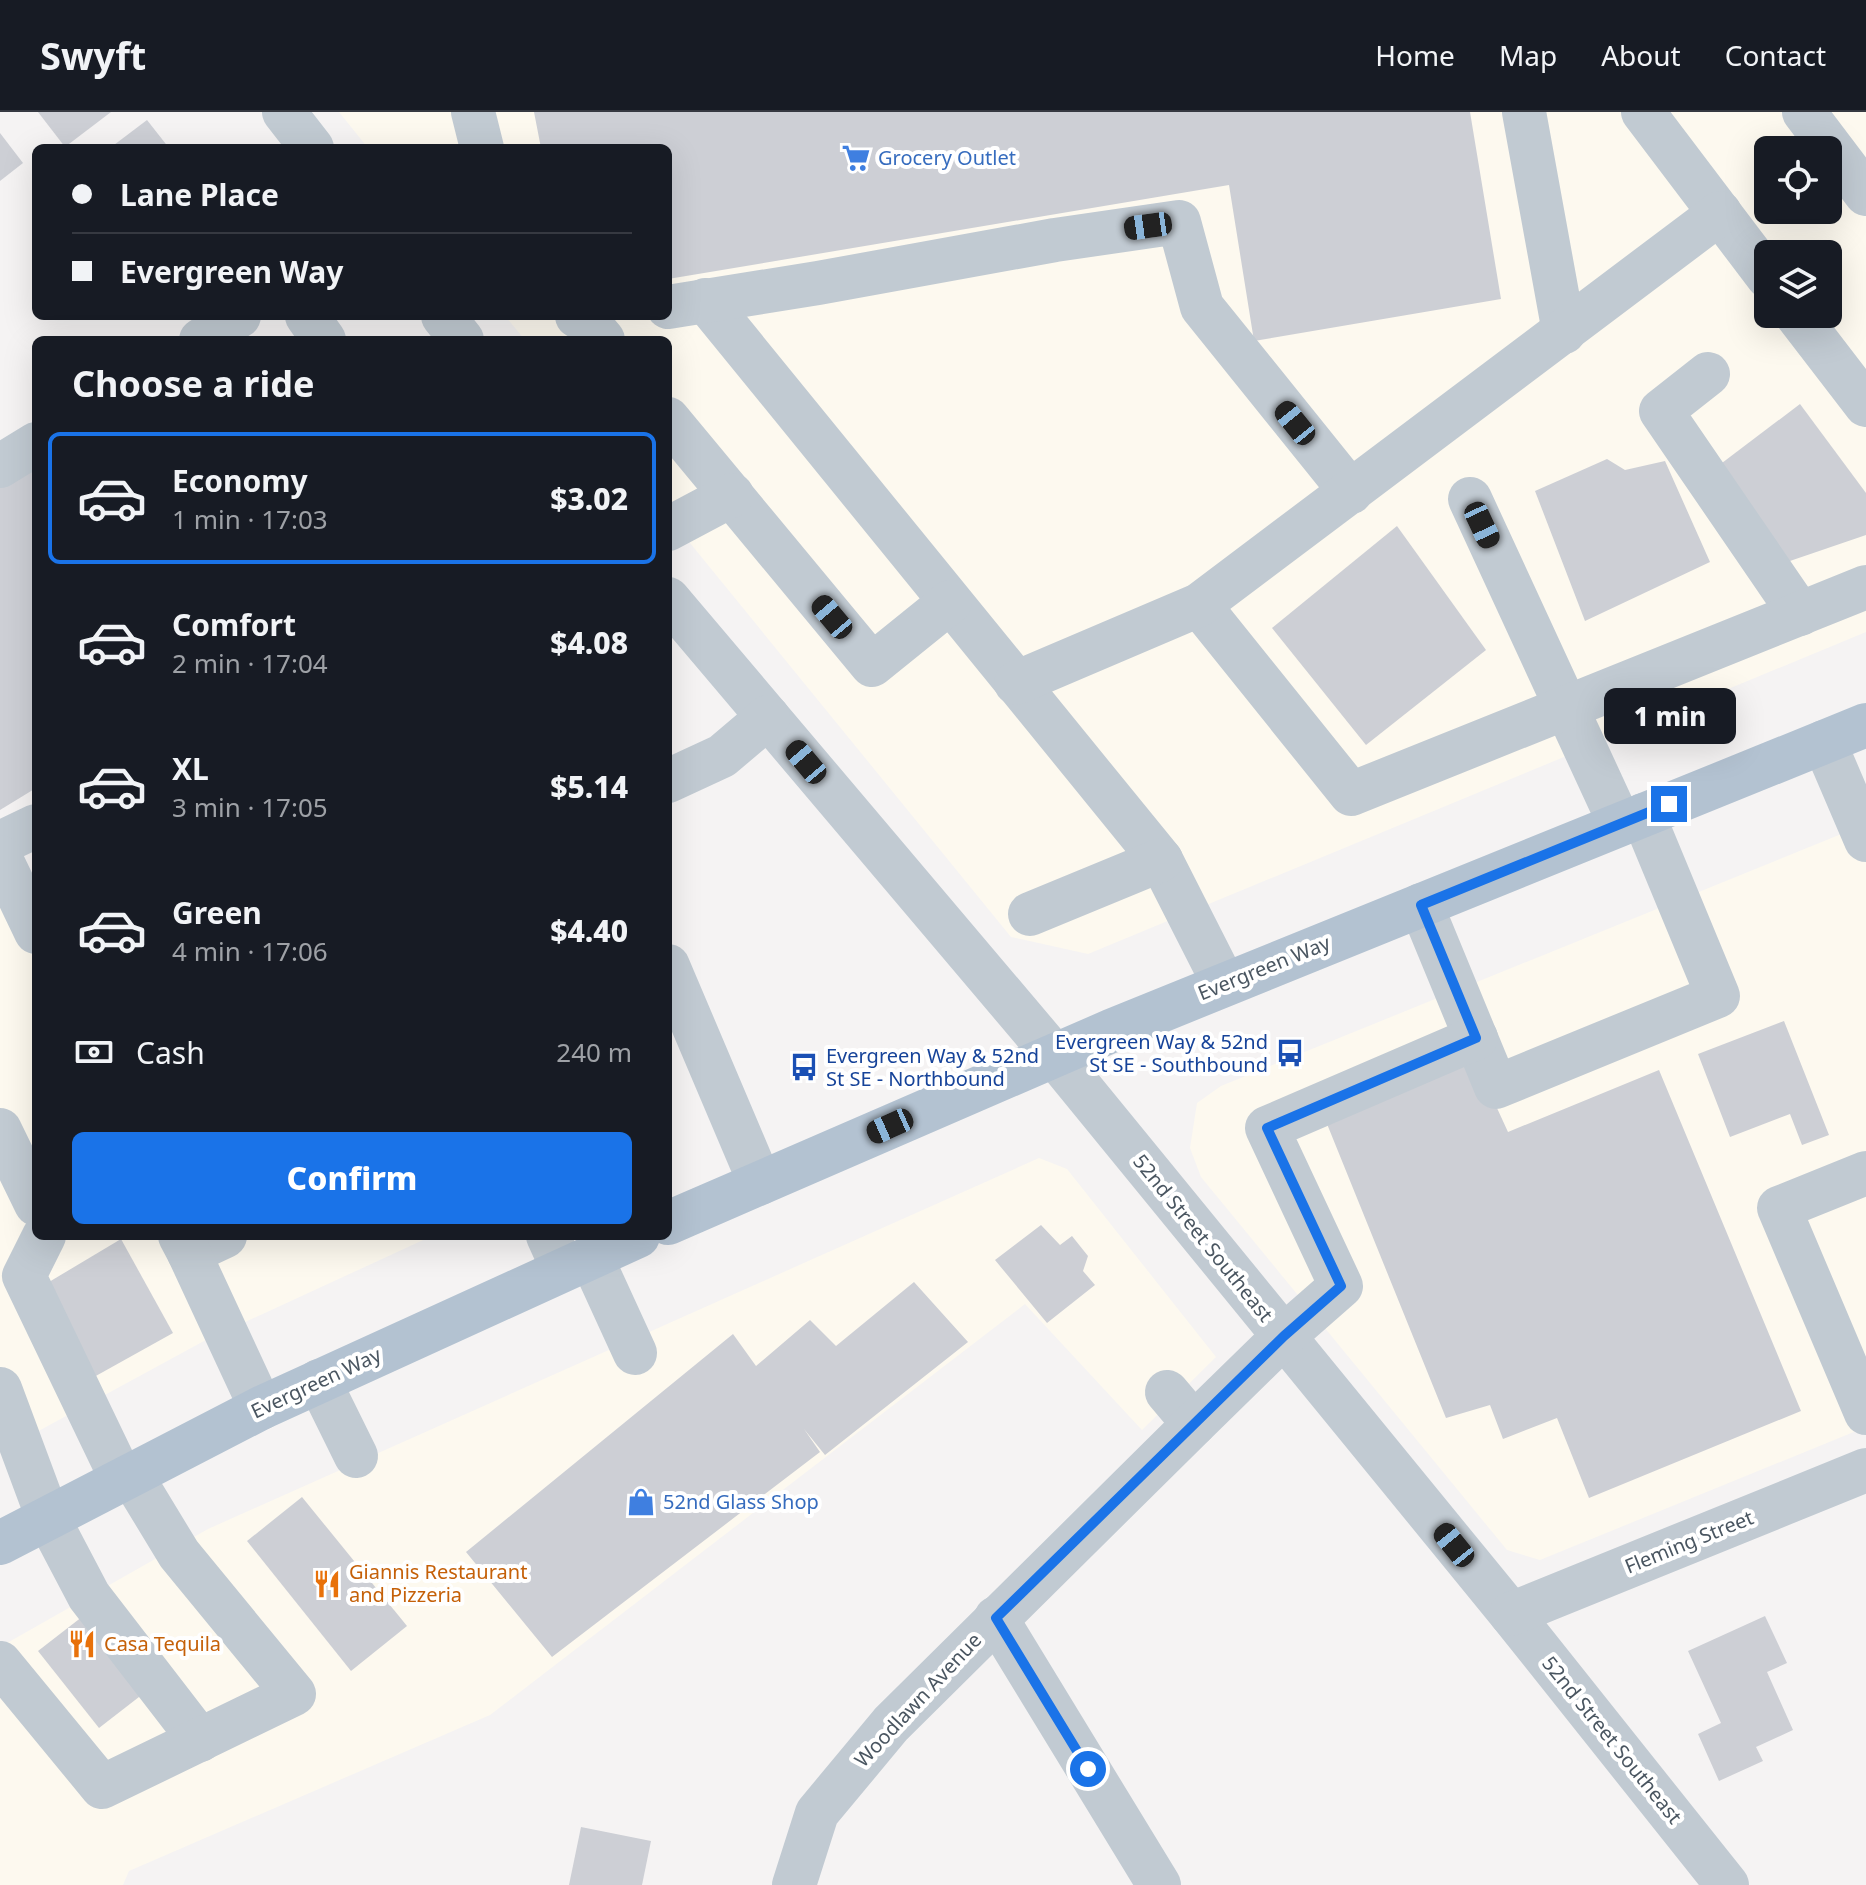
<!DOCTYPE html>
<meta charset="utf-8">
<style>
:root{--surface:#171b24;--page:#20242c;--text:#f1f3f6;--muted:#9ea1a6;--line:#363941;--accent:#1a73e8}
body{margin:0;font-family:"Noto Sans",sans-serif;background:var(--page);color:var(--text);height:100vh;display:flex;flex-direction:column;font-size:30px;white-space:nowrap}
*{box-sizing:border-box;margin:0}
p{font-size:26px;color:var(--muted)}
.icon{flex:none;width:44px;height:44px;fill:none;stroke:currentColor;stroke-width:2;stroke-linecap:round;stroke-linejoin:round}
.map{position:relative;flex:1;overflow:hidden}
.details{position:absolute;left:32px;top:224px;width:640px;height:904px;display:flex;flex-direction:column;background:var(--surface);border-radius:12px;box-shadow:0 8px 32px #0002}
.details>*{flex:none}
.hud{position:absolute;left:32px;top:32px;width:640px;height:176px;border-radius:12px;box-shadow:0 8px 32px #0002;display:grid;align-content:center;height:176px;padding:0 40px;background:var(--surface)}
.controls{position:absolute;left:1754px;top:24px;display:grid;gap:16px}
.controls a{display:grid;place-items:center;width:88px;height:88px;border-radius:12px;background:var(--surface);box-shadow:0 8px 32px #0002;font-size:40px}
.end{position:absolute;width:36px;height:36px;margin:-18px;border:10px solid #1a73e8;background:#fff;box-shadow:0 0 0 4px #fff}
.from{border-radius:50%}
.bubble{position:absolute;height:56px;border-radius:12px;background:var(--surface);box-shadow:0 8px 32px #0002;font-size:26px;font-weight:800;line-height:56px;text-align:center}
.car{position:absolute;width:24px;height:48px;margin:-24px -12px;border-radius:10px;box-shadow:0 0 6px 2px #0007;background:linear-gradient(#222 24%,#8ab4d8 0 40%,#222 0 76%,#8ab4d8 0 86%,#222 0)}
.hud b{display:flex;align-items:center;gap:28px;height:76px;font-size:30px}
.hud b+b{border-top:2px solid var(--line)}
.hud i{width:20px;height:20px;background:var(--text)}
ul{padding:0;list-style:none}
li{display:flex;align-items:center;gap:24px;height:132px;margin:0 16px 12px;padding:0 24px;border:4px solid transparent;border-radius:12px}
li div{flex:1}
li b{display:block;font-size:30px}
li em{font-style:normal;font-weight:800}
li.on{border-color:var(--accent)}
li>.icon{width:72px;height:72px;stroke-width:1.5}
h2{padding:0 40px;font-size:36px;line-height:96px}
.pay{display:flex;align-items:center;gap:20px;height:88px;padding:0 40px;font-size:30px}
.pay p{margin-inline-start:auto}
.cta{display:flex;gap:16px;margin-top:auto;padding:16px 40px}
.cta a{flex:1;height:92px;border-radius:12px;background:var(--accent);color:#fff;font-size:32px;font-weight:800;line-height:92px;text-align:center}
header{display:flex;align-items:center;gap:48px;box-sizing:border-box;height:112px;padding:0 40px;background:var(--surface);border-bottom:2px solid var(--line)}
header strong{font-size:38px}
nav{display:flex;gap:44px;margin-inline-start:auto;font-size:28px}
.map>svg:first-child{display:block}
.commercial{fill:#fdf9ef;fill-rule:evenodd}
.building{fill:#cdcfd5}
.lines{fill:none;stroke-linecap:round;stroke-linejoin:round}
.minor{stroke:#c1cad2;stroke-width:44}
.major{stroke:#b3c2d1;stroke-width:44}
.route{stroke:#1a73e8;stroke-width:10}
.labels{text-anchor:middle;stroke-width:8;stroke-linejoin:round;paint-order:stroke}
.shop-label{font-size:20px;fill:#366cbe;stroke:#fff;text-anchor:start}
.street-label{font-size:20px;fill:#4a5661;stroke:#fff}
.transit-label{font-size:20px;fill:#164399;stroke:#fff;text-anchor:end}
.food-label{font-size:20px;fill:#c56008;stroke:#fff;text-anchor:start}
</style>
<header>
<strong>Swyft</strong>
<nav><a>Home</a><a>Map</a><a>About</a><a>Contact</a></nav>
</header>
<div class="map">
<svg width="1866" height="1773" viewBox="0 0 1866 1773">
<rect width="100%" height="100%" fill="#f5f3f3"/>
<g class="commercial">
<path d="M 339,0 L 1866,0 L 1866,520 L 1088,842 L 1011,825 L 668,404 L 668,228 L 525,228 L 505,204 L 668,204 L 668,36 L 368,36 ZM 1768,38 L 1828,38 L 1828,98 L 1768,98 ZM 1768,142 L 1828,142 L 1828,202 L 1768,202 Z"/>
<path d="M 1866,712 L 1866,1315 L 1540,1448 L 1507,1438 L 1201,1065 L 1190,1036 L 1197,991 L 1221,974 Z"/>
<path d="M 36,767 L 36,1124 L 432,1124 L 204,1229 L 0,1340 L 0,784 Z"/>
<path d="M 1039,1046 L 1067,1057 L 1216,1245 L 1142,1318 L 1025,1192 L 490,1603 L 129,1759 L 123,1773 L 0,1773 L 0,1535 L 208,1417 Z"/>
</g>
<g class="building">
<path d="M 38,0 L 111,0 L 65,35 Z"/>
<path d="M 534,0 L 1470,0 L 1501,187 L 1254,229 L 1229,73 L 668,167 L 668,36 L 541,36 Z"/>
<path d="M 147,8 L 169,36 L 110,36 Z"/>
<path d="M 0,21 L 23,51 L 0,69 Z"/>
<path d="M 1800,292 L 1866,381 L 1866,423 L 1787,450 L 1718,354 Z"/>
<path d="M 36,345 L 36,676 L 0,698 L 0,367 Z"/>
<path d="M 1607,347 L 1625,358 L 1665,349 L 1710,450 L 1585,509 L 1535,379 Z"/>
<path d="M 1397,414 L 1486,538 L 1366,633 L 1272,516 Z"/>
<path d="M 1784,909 L 1829,1023 L 1802,1033 L 1790,1002 L 1730,1025 L 1698,942 Z"/>
<path d="M 1474,946 L 1508,1020 L 1659,958 L 1801,1299 L 1589,1386 L 1557,1306 L 1503,1327 L 1490,1293 L 1446,1306 L 1325,1007 Z"/>
<path d="M 1041,1113 L 1060,1133 L 1072,1124 L 1088,1144 L 1083,1159 L 1095,1173 L 1047,1211 L 995,1148 Z"/>
<path d="M 121,1127 L 173,1221 L 94,1265 L 49,1170 Z"/>
<path d="M 914,1170 L 968,1230 L 825,1343 L 804,1317 L 820,1340 L 552,1545 L 466,1440 L 733,1222 L 756,1254 L 810,1208 L 836,1234 Z"/>
<path d="M 302,1385 L 407,1514 L 351,1559 L 247,1429 Z"/>
<path d="M 87,1501 L 148,1578 L 99,1616 L 38,1539 Z"/>
<path d="M 1765,1504 L 1787,1551 L 1767,1560 L 1793,1618 L 1756,1635 L 1763,1649 L 1719,1669 L 1698,1622 L 1721,1611 L 1688,1539 Z"/>
<path d="M 581,1715 L 651,1729 L 642,1773 L 569,1773 Z"/>
</g>
<g class="lines">
<g class="minor">
<path d="M 284,0 L 312,36"/>
<path d="M 473,0 L 482,36"/>
<path d="M 1524,0 L 1564,220"/>
<path d="M 1643,0 L 1768,165"/>
<path d="M 1804,0 L 1866,82"/>
<path d="M 705,188 L 1161,748 L 1224,872"/>
<path d="M 668,195 L 818,171 L 1055,128 L 1179,110 L 1202,195 L 1351,380"/>
<path d="M 1796,202 L 1866,293"/>
<path d="M 307,204 L 324,228"/>
<path d="M 443,204 L 462,228"/>
<path d="M 577,204 L 587,209 L 603,228"/>
<path d="M 201,228 L 239,204"/>
<path d="M 1708,262 L 1661,299 L 1800,502"/>
<path d="M 668,307 L 872,553 L 950,490"/>
<path d="M 0,354 L 36,332"/>
<path d="M 1470,387 L 1620,712"/>
<path d="M 668,417 L 732,383"/>
<path d="M 668,487 L 1054,943 L 1511,1502 L 1727,1773"/>
<path d="M 1199,493 L 1351,682 L 1866,475"/>
<path d="M 1016,571 L 1199,493 L 1720,101"/>
<path d="M 1824,630 L 1866,728"/>
<path d="M 668,669 L 722,644 L 768,605"/>
<path d="M 0,731 L 36,714"/>
<path d="M 0,745 L 36,820"/>
<path d="M 1421,793 L 1496,975 L 1718,884 L 1643,703"/>
<path d="M 1030,802 L 1161,748"/>
<path d="M 668,854 L 760,1071"/>
<path d="M 0,1018 L 36,1092"/>
<path d="M 1866,1061 L 1779,1096 L 1866,1301"/>
<path d="M 44,1124 L 24,1164 L 122,1368"/>
<path d="M 180,1124 L 189,1141 L 225,1124"/>
<path d="M 548,1124 L 563,1157"/>
<path d="M 189,1141 L 261,1296"/>
<path d="M 591,1145 L 635,1241"/>
<path d="M 319,1269 L 356,1344"/>
<path d="M 0,1277 L 48,1406 L 89,1484 L 200,1628"/>
<path d="M 1167,1280 L 1194,1312"/>
<path d="M 1511,1502 L 1866,1358"/>
<path d="M 996,1506 L 1159,1773"/>
<path d="M 0,1551 L 102,1675 L 294,1582 L 179,1442 L 131,1363"/>
<path d="M 794,1773 L 817,1701 L 891,1612 L 1194,1312 L 1284,1224 L 1341,1174 L 1267,1016 L 1476,926"/>
</g>
<g class="major">
<path d="M 668,1111 L 1111,919 L 1866,613"/>
<path d="M 0,1431 L 261,1296 L 638,1124"/>
</g>
</g>
<g class="lines">
<path class="route" d="M 1088,1657 L 996,1506 L 1284,1224 L 1341,1174 L 1267,1016 L 1476,926 L 1421,793 L 1669,692"/>
</g>
<defs>
<symbol id="supermarket-bare" viewBox="-9 -9 18 18"><path d="M-6-5.5h2.5l.6 2H6L4.5 2H-2.5L-4.4-4H-6ZM-1.5 3.2a1.3 1.3 0 1 0 .1 0ZM3 3.2a1.3 1.3 0 1 0 .1 0Z" fill="#3f7fe0" stroke="#fff" stroke-width="2.5" paint-order="stroke"/></symbol>
<symbol id="bus-bare" viewBox="-9 -9 18 18"><path d="M-5-6H5V4H4V6H2V4H-2V6H-4V4H-5ZM-3.5-4V0h7V-4ZM-3.5 1.2v1.5H-2V1.2ZM2 1.2v1.5H3.5V1.2Z" fill="#1a4fb4" stroke="#fff" stroke-width="2.5" paint-order="stroke"/></symbol>
<symbol id="shop-bare" viewBox="-9 -9 18 18"><path d="M-5-2.5h2.3a2.7 3.5 0 0 1 5.4 0H5L5.5 6h-11ZM-1.5-2.5h3a1.5 2.3 0 0 0-3 0Z" fill="#3f7fe0" stroke="#fff" stroke-width="2.5" paint-order="stroke"/></symbol>
<symbol id="restaurant-bare" viewBox="-9 -9 18 18"><path d="M-5-6h1v4h1v-4h1v4h1v-4h1v5L-1.5 .5V6h-2V.5L-5-1ZM5-6V6H3V1.5H1.5Q1.5-4 5-6Z" fill="#e8710a" stroke="#fff" stroke-width="2.5" paint-order="stroke"/></symbol>
</defs>
<g fill-rule="evenodd">
<use href="#supermarket-bare" x="836" y="26" width="40" height="40"/>
<use href="#bus-bare" x="1270" y="921" width="40" height="40"/>
<use href="#bus-bare" x="784" y="935" width="40" height="40"/>
<use href="#shop-bare" x="621" y="1370" width="40" height="40"/>
<use href="#restaurant-bare" x="307" y="1452" width="40" height="40"/>
<use href="#restaurant-bare" x="62" y="1512" width="40" height="40"/>
</g>
<g class="labels">
<g class="shop-label">
<text x="878" y="53">Grocery Outlet</text>
<text x="663" y="1397">52nd Glass Shop</text>
</g>
<g class="street-label">
<text transform="translate(1264 856) rotate(-22)" y="7">Evergreen Way</text>
<text transform="translate(1203 1126) rotate(51)" y="7">52nd Street Southeast</text>
<text transform="translate(316 1271) rotate(-25)" y="7">Evergreen Way</text>
<text transform="translate(1689 1430) rotate(-22)" y="7">Fleming Street</text>
<text transform="translate(918 1588) rotate(-47)" y="7">Woodlawn Avenue</text>
<text transform="translate(1612 1628) rotate(51)" y="7">52nd Street Southeast</text>
</g>
<g class="transit-label">
<text x="1268" y="937">Evergreen Way &amp; 52nd<tspan x="1268" dy="23">St SE - Southbound</tspan></text>
<text x="826" y="951" text-anchor="start">Evergreen Way &amp; 52nd<tspan x="826" dy="23">St SE - Northbound</tspan></text>
</g>
<g class="food-label">
<text x="349" y="1467">Giannis Restaurant<tspan x="349" dy="23">and Pizzeria</tspan></text>
<text x="104" y="1539">Casa Tequila</text>
</g>
</g>
</svg>
<div class="controls">
<a><svg class="icon" aria-label="locate" viewBox="0 0 24 24"><circle cx="12" cy="12" r="6"/><path d="M12 2v4M12 18v4M2 12h4M18 12h4"/></svg></a>
<a><svg class="icon" aria-label="layers" viewBox="0 0 24 24"><path d="M12 4l9 5-9 5-9-5zM3 14l9 5 9-5"/></svg></a>
</div>
<i class="end from" style="left:1088px;top:1657px"></i>
<i class="end" style="left:1669px;top:692px"></i>
<div class="bubble" style="left:1604px;top:576px;width:132px">1 min</div>
<i class="car" style="left:1148px;top:114px;rotate:262deg"></i>
<i class="car" style="left:1295px;top:311px;rotate:321deg"></i>
<i class="car" style="left:1482px;top:413px;rotate:155deg"></i>
<i class="car" style="left:832px;top:505px;rotate:320deg"></i>
<i class="car" style="left:806px;top:650px;rotate:320deg"></i>
<i class="car" style="left:890px;top:1014px;rotate:246deg"></i>
<i class="car" style="left:1454px;top:1433px;rotate:321deg"></i>
<div class="hud">
<b><i class="from"></i>Lane Place</b>
<b><i></i>Evergreen Way</b>
</div>
<section class="details">
<h2>Choose a ride</h2>
<ul>
<li class="on"><svg class="icon" aria-label="car" viewBox="0 0 24 24"><path d="M5 17H2v-5l4-1 3-4h7l3 4 3 1v5h-3M9 17h6M6 11h13"/><circle cx="7" cy="17" r="2"/><circle cx="17" cy="17" r="2"/></svg><div><b>Economy</b><p>1 min · 17:03</p></div><em>$3.02</em></li>
<li><svg class="icon" aria-label="car" viewBox="0 0 24 24"><path d="M5 17H2v-5l4-1 3-4h7l3 4 3 1v5h-3M9 17h6M6 11h13"/><circle cx="7" cy="17" r="2"/><circle cx="17" cy="17" r="2"/></svg><div><b>Comfort</b><p>2 min · 17:04</p></div><em>$4.08</em></li>
<li><svg class="icon" aria-label="car" viewBox="0 0 24 24"><path d="M5 17H2v-5l4-1 3-4h7l3 4 3 1v5h-3M9 17h6M6 11h13"/><circle cx="7" cy="17" r="2"/><circle cx="17" cy="17" r="2"/></svg><div><b>XL</b><p>3 min · 17:05</p></div><em>$5.14</em></li>
<li><svg class="icon" aria-label="car" viewBox="0 0 24 24"><path d="M5 17H2v-5l4-1 3-4h7l3 4 3 1v5h-3M9 17h6M6 11h13"/><circle cx="7" cy="17" r="2"/><circle cx="17" cy="17" r="2"/></svg><div><b>Green</b><p>4 min · 17:06</p></div><em>$4.40</em></li>
</ul>
<div class="pay"><svg class="icon" aria-label="cash" viewBox="0 0 24 24"><path d="M3 7h18v10H3z"/><circle cx="12" cy="12" r="2"/></svg>Cash<p>240 m</p></div>
<div class="cta"><a>Confirm</a></div>
</section>
</div>
